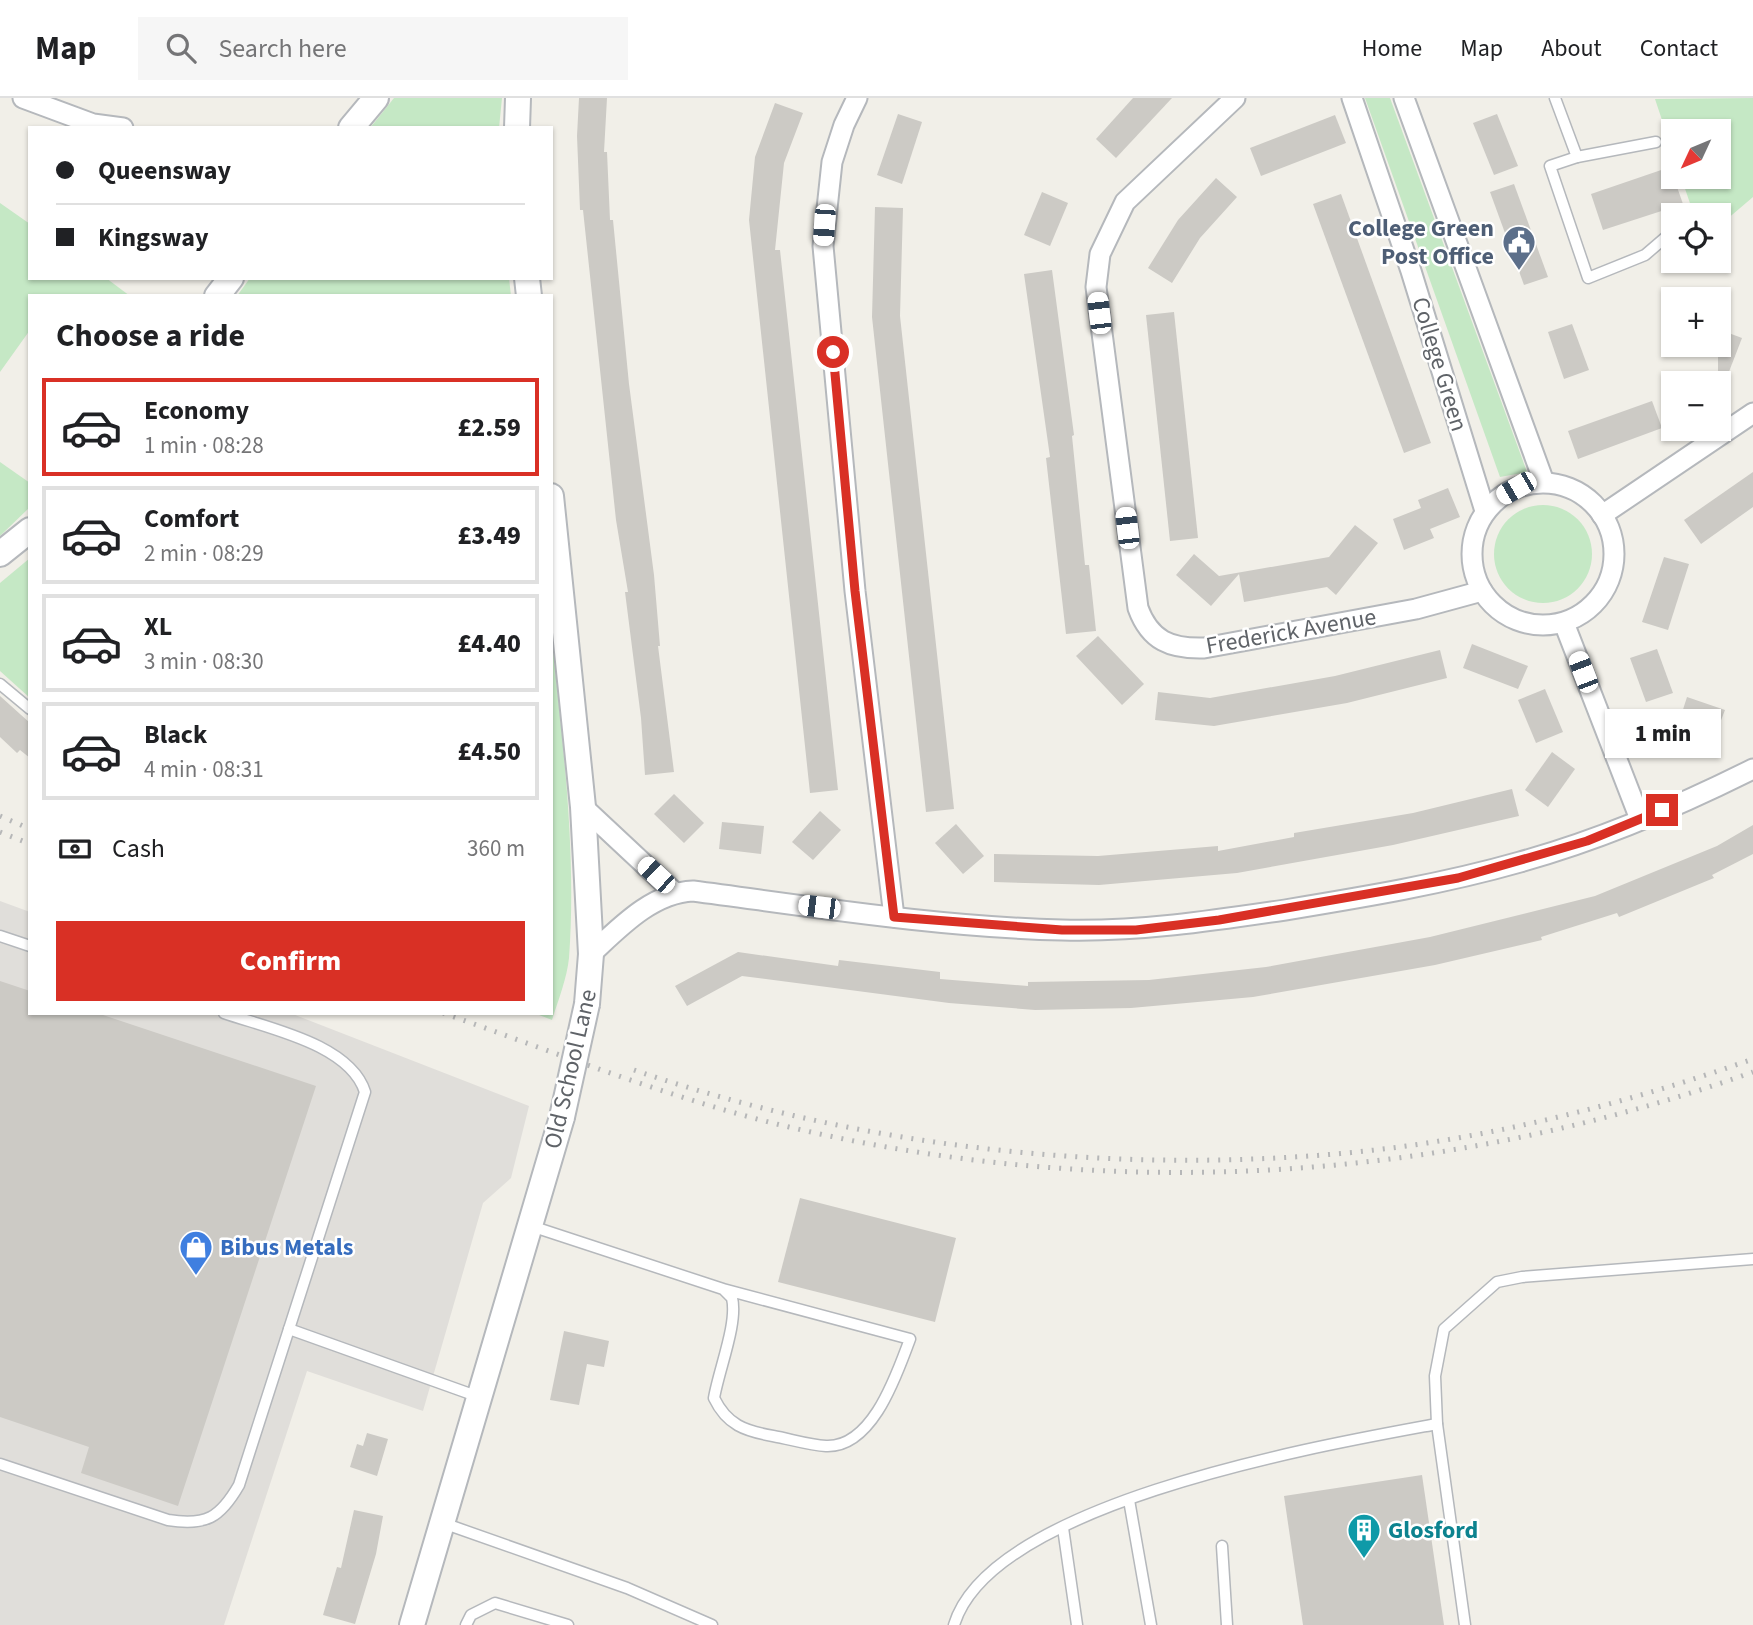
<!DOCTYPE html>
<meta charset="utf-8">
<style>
:root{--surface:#fff;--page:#f6f6f6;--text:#202124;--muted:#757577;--line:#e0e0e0;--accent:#d93025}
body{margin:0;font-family:"Source Sans 3",sans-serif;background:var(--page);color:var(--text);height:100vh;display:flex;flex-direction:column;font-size:26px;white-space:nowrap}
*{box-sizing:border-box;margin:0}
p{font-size:23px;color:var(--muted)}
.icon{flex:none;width:38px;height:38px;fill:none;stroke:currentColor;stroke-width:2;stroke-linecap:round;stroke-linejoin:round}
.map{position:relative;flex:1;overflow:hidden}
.details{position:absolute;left:28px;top:196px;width:525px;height:721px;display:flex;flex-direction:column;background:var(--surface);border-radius:0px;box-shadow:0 2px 5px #0004}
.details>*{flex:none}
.top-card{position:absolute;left:28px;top:28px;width:525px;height:154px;border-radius:0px;box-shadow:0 2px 5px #0004;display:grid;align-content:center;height:154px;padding:0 28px;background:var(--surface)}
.needle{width:46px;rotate:226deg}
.fabs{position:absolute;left:1661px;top:21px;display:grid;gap:14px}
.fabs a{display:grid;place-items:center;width:70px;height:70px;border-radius:0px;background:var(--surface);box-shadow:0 2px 5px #0004;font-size:35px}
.end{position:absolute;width:32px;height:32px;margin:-16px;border:9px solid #d93025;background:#fff;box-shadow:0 0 0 4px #fff}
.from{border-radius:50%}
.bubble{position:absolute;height:49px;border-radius:0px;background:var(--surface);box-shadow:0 2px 5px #0004;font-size:23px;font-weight:800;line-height:49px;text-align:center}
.car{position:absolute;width:21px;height:42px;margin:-21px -10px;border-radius:9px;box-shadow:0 0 5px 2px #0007;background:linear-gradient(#fff 24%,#345 0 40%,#fff 0 76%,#345 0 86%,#fff 0)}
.top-card b{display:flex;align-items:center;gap:24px;height:66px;font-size:26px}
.top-card b+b{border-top:2px solid var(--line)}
.top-card i{width:18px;height:18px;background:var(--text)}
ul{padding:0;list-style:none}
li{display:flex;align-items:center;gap:21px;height:98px;margin:0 14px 10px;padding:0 14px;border:4px solid var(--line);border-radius:0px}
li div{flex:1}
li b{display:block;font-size:26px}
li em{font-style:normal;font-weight:800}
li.current{border-color:var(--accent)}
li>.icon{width:63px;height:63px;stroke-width:1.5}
h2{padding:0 28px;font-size:32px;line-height:84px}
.pay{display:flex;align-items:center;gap:18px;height:77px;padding:0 28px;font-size:26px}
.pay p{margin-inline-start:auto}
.action{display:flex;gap:14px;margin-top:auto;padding:14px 28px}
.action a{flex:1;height:80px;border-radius:0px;background:var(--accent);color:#fff;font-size:28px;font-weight:800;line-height:80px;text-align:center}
header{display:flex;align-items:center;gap:42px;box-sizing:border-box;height:98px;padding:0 35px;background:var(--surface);border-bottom:2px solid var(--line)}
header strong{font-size:33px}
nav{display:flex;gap:38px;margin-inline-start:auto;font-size:24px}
.search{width:490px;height:63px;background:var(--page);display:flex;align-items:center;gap:18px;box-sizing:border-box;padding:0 24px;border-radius:0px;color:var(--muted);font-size:26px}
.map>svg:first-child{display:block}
.industrial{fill:#e0deda}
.green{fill:#c5e8c5}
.building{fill:#cccac5}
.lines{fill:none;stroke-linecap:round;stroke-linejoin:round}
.service-casing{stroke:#b5b8bc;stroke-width:13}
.minor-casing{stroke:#b5b8bc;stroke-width:23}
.tertiary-casing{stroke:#b5b8bc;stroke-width:28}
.service{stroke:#fff;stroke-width:10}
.minor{stroke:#fff;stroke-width:19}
.tertiary{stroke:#fff;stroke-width:24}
.rail{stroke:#b6b7b8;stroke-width:5;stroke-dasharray:2 9;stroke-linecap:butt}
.tertiary-bridge-casing{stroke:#b5b8bc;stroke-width:28;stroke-linecap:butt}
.tertiary-bridge{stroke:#fff;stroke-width:24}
.route{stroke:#d93025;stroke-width:9}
.labels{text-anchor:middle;stroke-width:5;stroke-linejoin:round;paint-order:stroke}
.service-label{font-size:24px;font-weight:bold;fill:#4e5e75;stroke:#fff;text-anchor:end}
.street-label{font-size:24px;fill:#5f6368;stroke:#fff}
.shop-label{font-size:24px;font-weight:bold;fill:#366cbe;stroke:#fff;text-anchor:start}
.culture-label{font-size:24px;font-weight:bold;fill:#0d838f;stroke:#fff;text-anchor:start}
</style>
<header>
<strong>Map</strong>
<div class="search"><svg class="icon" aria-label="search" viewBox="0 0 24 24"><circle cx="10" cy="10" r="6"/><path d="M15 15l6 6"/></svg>Search here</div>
<nav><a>Home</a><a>Map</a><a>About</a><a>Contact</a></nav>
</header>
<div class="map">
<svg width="1753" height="1527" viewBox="0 0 1753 1527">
<rect width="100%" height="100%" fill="#f1efe8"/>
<path class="industrial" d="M 0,803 L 30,814 L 30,915 L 290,915 L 529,1008 L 511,1080 L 483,1105 L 423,1313 L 307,1273 L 224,1527 L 0,1527 Z"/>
<g class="green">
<path d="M 394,0 L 502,0 L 499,30 L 370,30 Z"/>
<path d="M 1365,0 L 1390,0 L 1527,374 L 1500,379 Z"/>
<path d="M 1753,0 L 1753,99 L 1719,128 L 1718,117 L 1694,117 L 1681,79 L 1718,79 L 1718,33 L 1673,33 L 1673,55 L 1655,1 Z"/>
<path d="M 0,105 L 30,126 L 30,180 L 106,180 L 130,198 L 30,198 L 30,232 L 0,274 Z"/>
<path d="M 250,180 L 509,180 L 511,198 L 237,198 Z"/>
<path d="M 0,364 L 30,385 L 30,409 L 0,438 Z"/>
<circle cx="1543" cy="456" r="49"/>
<path d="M 30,460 L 30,600 L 0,573 L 0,485 Z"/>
<path d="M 551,532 C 562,639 577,752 569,860 C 567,880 558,903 552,922 L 534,915 L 551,915 Z"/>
</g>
<g class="building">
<path d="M 579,0 L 607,0 L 604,54 L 607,54 L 610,122 L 613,122 L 629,286 L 654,477 L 660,548 L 658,548 L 674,674 L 645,677 L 641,620 L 625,494 L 628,494 L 616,422 L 583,112 L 580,112 L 577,38 Z"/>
<path d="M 1133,0 L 1172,0 L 1116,60 L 1096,41 Z"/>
<path d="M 775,5 L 803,15 L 784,65 L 775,152 L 780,152 L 838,692 L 810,695 L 749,122 L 755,59 Z"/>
<path d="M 898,16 L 922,24 L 902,86 L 877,77 Z"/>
<path d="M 1497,16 L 1518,68 L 1494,77 L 1473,25 Z"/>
<path d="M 1335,17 L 1346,45 L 1261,78 L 1250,50 Z"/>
<path d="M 1670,69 L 1683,106 L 1603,132 L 1591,96 Z"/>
<path d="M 1216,80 L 1237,99 L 1200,140 L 1172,185 L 1148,170 L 1178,122 Z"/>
<path d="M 1514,86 L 1548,179 L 1524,187 L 1490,94 Z"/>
<path d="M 1042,94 L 1068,105 L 1050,148 L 1024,137 Z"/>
<path d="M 1341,96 L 1431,345 L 1404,355 L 1313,106 Z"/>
<path d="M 875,109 L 903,110 L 900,218 L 954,711 L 926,714 L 872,219 Z"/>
<path d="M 1052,172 L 1074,337 L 1072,338 L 1085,467 L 1089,467 L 1096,533 L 1066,536 L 1046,360 L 1050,359 L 1024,176 Z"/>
<path d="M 1174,214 L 1198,440 L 1170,443 L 1146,217 Z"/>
<path d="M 1572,226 L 1589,272 L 1564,281 L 1548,234 Z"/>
<path d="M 1718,231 L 1742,240 L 1720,297 L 1718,297 Z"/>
<path d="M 1652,303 L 1662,330 L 1578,361 L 1568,333 Z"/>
<path d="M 1753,374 L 1753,409 L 1701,446 L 1684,422 Z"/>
<path d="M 1448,390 L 1460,419 L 1430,431 L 1434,440 L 1404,452 L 1393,421 L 1421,410 L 1418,402 Z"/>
<path d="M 1355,427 L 1378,445 L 1336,497 L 1327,489 L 1244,504 L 1239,476 L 1211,508 L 1176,477 L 1194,456 L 1219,478 L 1329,459 Z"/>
<path d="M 1664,459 L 1689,466 L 1668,532 L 1642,524 Z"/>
<path d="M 1098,538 L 1144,586 L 1122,607 L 1076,558 Z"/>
<path d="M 1472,546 L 1528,568 L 1518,591 L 1463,570 Z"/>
<path d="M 1657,551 L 1673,595 L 1646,604 L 1630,560 Z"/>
<path d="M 1440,552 L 1447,580 L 1347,605 L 1214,628 L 1155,622 L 1158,594 L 1210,600 L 1335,578 Z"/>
<path d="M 1545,591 L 1563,634 L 1536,645 L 1518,602 Z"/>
<path d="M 0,598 L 30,625 L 30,660 L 20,652 L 17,655 L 0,639 Z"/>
<path d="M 1687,599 L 1725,612 L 1715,638 L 1679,624 Z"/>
<path d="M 1552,654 L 1575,671 L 1548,709 L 1525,692 Z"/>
<path d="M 1512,691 L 1519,718 L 1393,747 L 1237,775 L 1099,787 L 994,784 L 994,756 L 1098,758 L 1218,748 L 1218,753 L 1294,739 L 1294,735 L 1413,715 Z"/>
<path d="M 674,696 L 704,725 L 684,745 L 654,716 Z"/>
<path d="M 820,713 L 841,732 L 813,762 L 792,744 Z"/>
<path d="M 722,724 L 764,728 L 761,756 L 719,751 Z"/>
<path d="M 956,726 L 984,758 L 963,776 L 935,745 Z"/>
<path d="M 1753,727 L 1753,756 L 1712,777 L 1714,780 L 1619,819 L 1617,815 L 1541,839 L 1542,842 L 1435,867 L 1253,899 L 1131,910 L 1035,912 L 949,905 L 742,878 L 687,908 L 675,888 L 738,854 L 838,868 L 839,862 L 940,874 L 940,881 L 1028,888 L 1028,884 L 1149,882 L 1266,869 L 1430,839 L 1595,798 L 1717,748 Z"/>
<path d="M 0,883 L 30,893 L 30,915 L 97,915 L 316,988 L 178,1408 L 81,1375 L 89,1349 L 0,1319 Z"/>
<path d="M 800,1100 L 956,1140 L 935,1224 L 778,1184 Z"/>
<path d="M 564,1233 L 609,1243 L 604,1269 L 587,1266 L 579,1307 L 550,1302 Z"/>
<path d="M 367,1335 L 388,1341 L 377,1378 L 350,1369 L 357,1346 L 363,1348 Z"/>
<path d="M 1422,1377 L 1444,1527 L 1303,1527 L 1284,1398 Z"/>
<path d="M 354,1412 L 383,1418 L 376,1456 L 355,1526 L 323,1517 L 337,1469 L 341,1470 Z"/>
</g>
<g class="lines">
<defs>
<g id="service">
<path d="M 1555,0 L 1577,59 L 1550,68 L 1588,180 L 1645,157 L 1673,133"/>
<path d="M 1577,59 L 1656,44"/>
<path d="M 0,586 L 30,611"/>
<path d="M 0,838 L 30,848"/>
<path d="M 531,1128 L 723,1191 L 732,1200 C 738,1225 719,1271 714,1300 C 727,1327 745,1333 773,1338 C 790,1341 809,1347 826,1348 C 873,1350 897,1275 910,1241 L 723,1191"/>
<path d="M 289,1231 L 479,1299"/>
<path d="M 0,1366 L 168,1422 C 206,1428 220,1420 239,1387 L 365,994 C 350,946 267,930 224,915"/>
<path d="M 1129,1402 L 1151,1527"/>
<path d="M 443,1425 L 627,1490 L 712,1527"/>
<path d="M 1063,1430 L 1077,1527"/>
<path d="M 1222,1448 L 1227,1527"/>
<path d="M 466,1527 L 471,1517 L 495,1505 L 568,1527"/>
<path d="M 954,1527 C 991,1404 1324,1347 1437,1326"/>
<path d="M 1465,1527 L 1437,1326 L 1435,1278 L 1444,1231 L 1497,1184 L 1522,1179 L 1753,1161"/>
</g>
<g id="minor">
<path d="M 23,0 L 93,26 L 123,30"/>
<path d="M 857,0 L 844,27 L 832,64 L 823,148 L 855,493 L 894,819"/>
<path d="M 1235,0 L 1125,104 L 1100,156 L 1096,189 L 1138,510 C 1150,543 1171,551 1204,550 L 1416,511 L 1482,493"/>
<path d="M 1352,0 L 1411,173 L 1485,413"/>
<path d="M 1404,0 L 1544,384"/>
<circle cx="1543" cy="456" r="71"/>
<path d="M 1602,417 L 1753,315"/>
<path d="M 1564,525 L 1640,721"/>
<path d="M 583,709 L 674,794"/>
<path d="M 591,856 C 620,829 652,795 693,793 C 815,809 939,829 1062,832 C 1137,834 1211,823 1285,812 C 1364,799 1443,786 1520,764 C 1600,742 1679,708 1753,671"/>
</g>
<g id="tertiary">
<path d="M 351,30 L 376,0"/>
<path d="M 517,30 L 518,0"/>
<path d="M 527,180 L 529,198"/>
<path d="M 217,198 L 231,180"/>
<path d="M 551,398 L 583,709 L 591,856 L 587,906"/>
<path d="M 0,456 L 30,432"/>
<path d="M 412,1527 L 562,1019"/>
</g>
</defs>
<use href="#service" class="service-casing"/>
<use href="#minor" class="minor-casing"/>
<use href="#tertiary" class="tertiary-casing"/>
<use href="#service" class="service"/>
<use href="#minor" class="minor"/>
<use href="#tertiary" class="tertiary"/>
<g class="rail">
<path d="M 0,718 L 30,731"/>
<path d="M 0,734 L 30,746"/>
<path d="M 443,915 C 557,955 671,1001 789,1029 C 1112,1105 1441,1085 1753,974"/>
<path d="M 634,972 C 856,1048 1101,1076 1335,1056 C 1477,1044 1619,1008 1753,961"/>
</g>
<defs>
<path id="tertiary-bridge" d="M 562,1019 L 587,906"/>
</defs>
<use href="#tertiary-bridge" class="tertiary-bridge-casing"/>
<use href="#tertiary-bridge" class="tertiary-bridge"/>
</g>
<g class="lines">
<path class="route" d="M 833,254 L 855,493 L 894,819 L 1062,832 L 1136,832 L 1219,822 L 1458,780 L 1587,743 L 1662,712"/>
</g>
<defs>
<symbol id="civic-pin" viewBox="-11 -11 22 30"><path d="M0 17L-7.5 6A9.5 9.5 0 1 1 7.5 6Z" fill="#5c6f8a" stroke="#fff"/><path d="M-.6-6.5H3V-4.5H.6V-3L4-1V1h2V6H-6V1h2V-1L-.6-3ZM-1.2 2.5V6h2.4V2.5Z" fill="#fff"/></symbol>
<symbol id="shop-pin" viewBox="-11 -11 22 30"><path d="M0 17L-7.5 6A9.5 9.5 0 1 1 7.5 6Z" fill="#3f7fe0" stroke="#fff"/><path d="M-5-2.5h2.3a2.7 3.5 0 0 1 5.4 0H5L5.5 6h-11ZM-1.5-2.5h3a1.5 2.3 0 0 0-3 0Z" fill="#fff"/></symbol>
<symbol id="building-pin" viewBox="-11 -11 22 30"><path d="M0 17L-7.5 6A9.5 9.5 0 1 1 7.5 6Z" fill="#0f9aa8" stroke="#fff"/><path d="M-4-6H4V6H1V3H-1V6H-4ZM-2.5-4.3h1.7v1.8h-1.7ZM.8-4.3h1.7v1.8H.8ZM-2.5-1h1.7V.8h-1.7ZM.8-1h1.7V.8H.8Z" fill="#fff"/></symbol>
</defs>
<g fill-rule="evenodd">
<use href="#civic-pin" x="1500" y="125" width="38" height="52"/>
<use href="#shop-pin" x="177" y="1130" width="38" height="52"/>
<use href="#building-pin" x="1345" y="1413" width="38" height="52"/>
</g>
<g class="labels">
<g class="service-label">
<text x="1494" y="138">College Green<tspan x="1494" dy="28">Post Office</tspan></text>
</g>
<g class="street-label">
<text transform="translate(1440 266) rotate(73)" y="8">College Green</text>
<text transform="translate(1291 533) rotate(-10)" y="8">Frederick Avenue</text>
<text transform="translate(570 971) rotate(-77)" y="8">Old School Lane</text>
</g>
<g class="shop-label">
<text x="220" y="1157">Bibus Metals</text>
</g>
<g class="culture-label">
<text x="1388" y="1440">Glosford</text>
</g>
</g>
</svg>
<div class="fabs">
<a><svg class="needle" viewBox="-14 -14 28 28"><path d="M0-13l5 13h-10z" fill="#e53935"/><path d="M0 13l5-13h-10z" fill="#757577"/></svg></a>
<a><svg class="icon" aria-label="locate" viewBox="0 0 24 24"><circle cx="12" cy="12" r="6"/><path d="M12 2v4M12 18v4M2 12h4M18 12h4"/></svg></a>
<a>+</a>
<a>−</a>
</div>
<i class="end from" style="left:833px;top:254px"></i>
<i class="end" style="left:1662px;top:712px"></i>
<div class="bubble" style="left:1605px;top:611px;width:116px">1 min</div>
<i class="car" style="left:824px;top:127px;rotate:184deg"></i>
<i class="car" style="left:1099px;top:215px;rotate:353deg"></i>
<i class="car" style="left:1516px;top:390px;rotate:240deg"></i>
<i class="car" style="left:1127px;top:430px;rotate:353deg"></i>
<i class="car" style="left:1583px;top:574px;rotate:339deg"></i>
<i class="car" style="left:656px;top:777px;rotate:313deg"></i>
<i class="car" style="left:819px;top:809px;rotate:277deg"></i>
<div class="top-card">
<b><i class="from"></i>Queensway</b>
<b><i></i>Kingsway</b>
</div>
<section class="details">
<h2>Choose a ride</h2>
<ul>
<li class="current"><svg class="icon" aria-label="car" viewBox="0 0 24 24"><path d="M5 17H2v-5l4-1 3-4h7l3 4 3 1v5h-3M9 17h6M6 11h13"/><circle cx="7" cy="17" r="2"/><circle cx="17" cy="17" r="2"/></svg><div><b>Economy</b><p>1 min · 08:28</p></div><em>£2.59</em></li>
<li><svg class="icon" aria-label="car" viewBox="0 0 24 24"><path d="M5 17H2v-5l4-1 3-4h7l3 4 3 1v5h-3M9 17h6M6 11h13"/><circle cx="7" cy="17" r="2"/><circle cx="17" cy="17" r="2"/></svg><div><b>Comfort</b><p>2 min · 08:29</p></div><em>£3.49</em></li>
<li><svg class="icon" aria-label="car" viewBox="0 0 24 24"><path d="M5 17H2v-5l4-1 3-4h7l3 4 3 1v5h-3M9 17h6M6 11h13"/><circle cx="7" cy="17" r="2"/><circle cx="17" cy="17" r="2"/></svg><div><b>XL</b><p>3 min · 08:30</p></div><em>£4.40</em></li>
<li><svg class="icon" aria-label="car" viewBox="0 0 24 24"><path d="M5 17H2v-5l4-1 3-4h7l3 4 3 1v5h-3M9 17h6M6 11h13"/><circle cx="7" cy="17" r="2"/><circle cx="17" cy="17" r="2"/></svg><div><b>Black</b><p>4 min · 08:31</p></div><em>£4.50</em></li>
</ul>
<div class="pay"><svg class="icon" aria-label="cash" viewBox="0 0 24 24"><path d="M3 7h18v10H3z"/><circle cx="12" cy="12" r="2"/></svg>Cash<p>360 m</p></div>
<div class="action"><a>Confirm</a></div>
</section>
</div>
